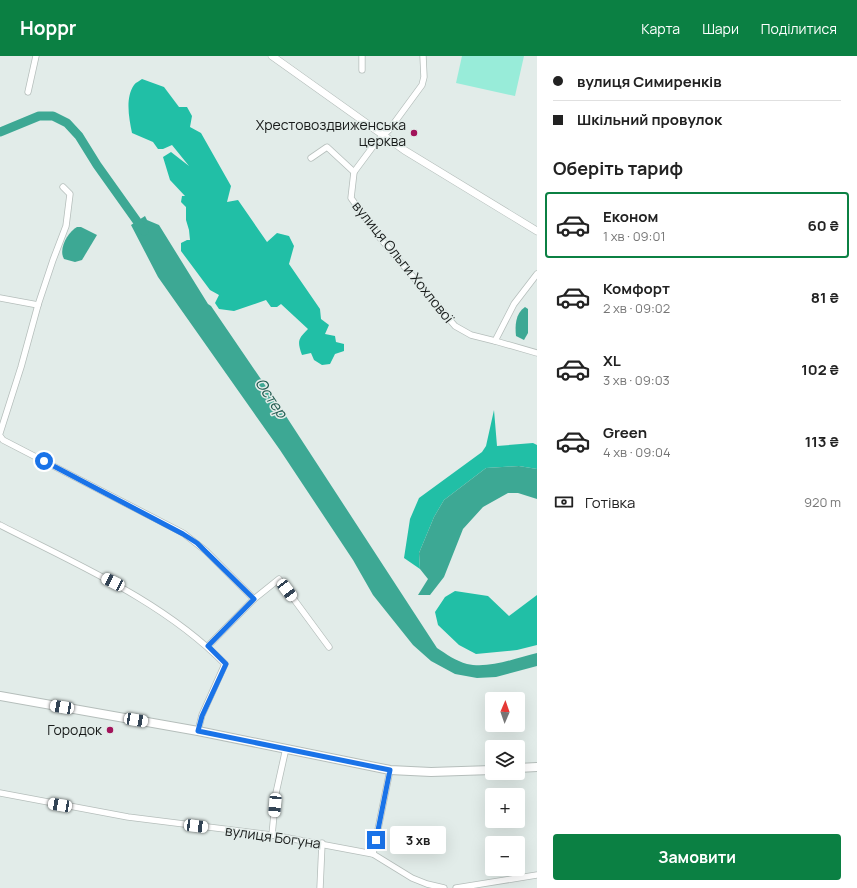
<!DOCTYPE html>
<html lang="uk">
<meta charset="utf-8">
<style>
:root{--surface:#fff;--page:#f2f2f2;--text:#222;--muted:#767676;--line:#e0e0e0;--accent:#0b8043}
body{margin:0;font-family:Manrope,sans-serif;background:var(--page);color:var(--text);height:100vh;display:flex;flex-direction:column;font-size:15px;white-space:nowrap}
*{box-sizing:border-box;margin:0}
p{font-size:13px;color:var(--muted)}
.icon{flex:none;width:22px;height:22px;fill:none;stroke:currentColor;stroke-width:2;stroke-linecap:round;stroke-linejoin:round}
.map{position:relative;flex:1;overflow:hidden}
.sheet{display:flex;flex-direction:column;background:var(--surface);width:320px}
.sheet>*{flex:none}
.top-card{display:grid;align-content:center;height:88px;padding:0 16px;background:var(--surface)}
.needle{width:26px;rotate:2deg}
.buttons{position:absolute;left:485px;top:636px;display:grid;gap:8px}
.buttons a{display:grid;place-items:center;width:40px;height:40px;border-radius:4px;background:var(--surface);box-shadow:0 4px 16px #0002;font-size:20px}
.end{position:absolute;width:18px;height:18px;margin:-9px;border:5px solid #1a73e8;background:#fff;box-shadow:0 0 0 2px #fff}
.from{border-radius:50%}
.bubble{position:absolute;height:28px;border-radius:4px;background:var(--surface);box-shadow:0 4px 16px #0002;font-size:13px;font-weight:700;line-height:28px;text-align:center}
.car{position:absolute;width:12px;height:24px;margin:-12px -6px;border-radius:5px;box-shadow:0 0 3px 1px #0007;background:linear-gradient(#fff 24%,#345 0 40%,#fff 0 76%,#345 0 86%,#fff 0)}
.top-card b{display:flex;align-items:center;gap:14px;height:38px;font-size:15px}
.top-card b+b{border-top:1px solid var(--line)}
.top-card i{width:10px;height:10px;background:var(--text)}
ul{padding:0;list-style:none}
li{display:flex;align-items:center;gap:12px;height:66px;margin:0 8px 6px;padding:0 8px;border:2px solid transparent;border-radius:4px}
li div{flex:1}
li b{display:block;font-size:15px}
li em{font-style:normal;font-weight:700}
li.on{border-color:var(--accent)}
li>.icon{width:36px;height:36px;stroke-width:1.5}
h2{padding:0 16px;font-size:18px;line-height:48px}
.pay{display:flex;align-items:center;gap:10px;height:44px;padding:0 16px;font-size:15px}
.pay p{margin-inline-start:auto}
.action{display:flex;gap:8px;margin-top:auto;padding:8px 16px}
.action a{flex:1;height:46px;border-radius:4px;background:var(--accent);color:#fff;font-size:16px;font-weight:700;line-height:46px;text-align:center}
header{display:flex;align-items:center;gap:24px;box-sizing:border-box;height:56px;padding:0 20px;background:var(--accent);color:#fff}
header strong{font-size:19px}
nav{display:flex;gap:22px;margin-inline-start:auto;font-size:14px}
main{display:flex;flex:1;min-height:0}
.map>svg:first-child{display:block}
.green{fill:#98ecd9}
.forest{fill:#21bfa6}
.water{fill:#3da894}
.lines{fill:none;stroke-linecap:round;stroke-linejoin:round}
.river{stroke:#3da894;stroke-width:9}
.minor-casing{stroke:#b5bebb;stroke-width:7}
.tertiary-casing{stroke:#b5bebb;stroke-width:8}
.secondary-casing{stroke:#b5bebb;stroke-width:10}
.minor{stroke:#fff;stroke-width:5.5}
.tertiary{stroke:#fff;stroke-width:7}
.secondary{stroke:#fff;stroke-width:8}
.route{stroke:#1a73e8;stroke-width:5}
.poi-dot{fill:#a2135a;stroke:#e2ece9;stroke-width:1.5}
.labels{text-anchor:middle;stroke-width:3;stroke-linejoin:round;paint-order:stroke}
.poi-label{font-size:14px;fill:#181b1a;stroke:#e2ece9;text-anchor:end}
.street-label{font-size:14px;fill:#181b1a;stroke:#e2ece9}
.water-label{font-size:15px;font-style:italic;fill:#215a4f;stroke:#e2ece9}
</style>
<header>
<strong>Hoppr</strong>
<nav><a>Карта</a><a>Шари</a><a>Поділитися</a></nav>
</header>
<main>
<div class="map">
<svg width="537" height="832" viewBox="0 0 537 832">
<rect width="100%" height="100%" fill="#e2ece9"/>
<path class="green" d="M 462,0 L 524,0 L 515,40 L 456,27 Z"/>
<g class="forest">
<path d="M 142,23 L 164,31 L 179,51 L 187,51 L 192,60 L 190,71 L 201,77 L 231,130 L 227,146 L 238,144 L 267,186 L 277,177 L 289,180 L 294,190 L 289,208 L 320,253 L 321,263 L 329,269 L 325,278 L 335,280 L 336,286 L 344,288 L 344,295 L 335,298 L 330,308 L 322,309 L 314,304 L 311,297 L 302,299 C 297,285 298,283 308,273 L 281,248 L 277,251 L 271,251 L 266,244 L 234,255 L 219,253 L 215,247 L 219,239 L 210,234 L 181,195 L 181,187 L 187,184 L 190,184 L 189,174 L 186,164 L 186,151 L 181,146 L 182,140 L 185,140 L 170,124 L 163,101 L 171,96 L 189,110 L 172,89 L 163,93 L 158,93 L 153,86 L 132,77 C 129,62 125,42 134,29 C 136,26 140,25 142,23 Z"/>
<path d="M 494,354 L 497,390 L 533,387 L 537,389 L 537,413 L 519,410 L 486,412 L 444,444 L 434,461 L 419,497 L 420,513 L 404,502 L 410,463 L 419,442 L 482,396 L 486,390 Z"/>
<path d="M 455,535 L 488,540 L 509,560 L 537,539 L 537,589 L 517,594 L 476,598 L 459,589 L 438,569 L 435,556 L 445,541 Z"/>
</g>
<g class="water">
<path d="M 145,160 L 147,164 L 159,169 L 208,248 L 211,250 L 282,354 L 437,592 C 446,598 456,605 467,608 C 489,613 516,602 537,597 L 537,610 L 496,621 L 477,622 L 455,618 L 431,605 L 413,589 L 373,539 L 353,504 L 280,394 L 158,221 L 131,169 Z"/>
<path d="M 77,171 L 81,171 L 97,179 L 82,204 L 75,206 L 64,203 C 58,193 68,176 77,171 Z"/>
<path d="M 525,251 L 528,253 L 528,277 L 524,284 L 516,280 C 515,270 515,258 525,251 Z"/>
<path d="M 519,410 L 537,413 L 537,443 L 518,437 L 508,437 L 483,451 L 463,473 L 444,521 L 430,539 L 418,539 L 428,523 L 420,513 L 419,497 L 434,461 L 444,444 L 486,412 Z"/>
</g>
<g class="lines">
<path class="river" d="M 0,76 L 39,60 L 53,60 L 67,67 L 79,80 L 97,109 L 144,175"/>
<defs>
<g id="minor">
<path d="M 423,0 L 424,21 L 422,29 L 389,74 L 377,85 L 354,116 L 351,142 L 380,182 L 455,270 L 471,279 L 495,285 L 514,248 L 537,218"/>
<path d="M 362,14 L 362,0"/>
<path d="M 28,36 L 36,0"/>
<path d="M 311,102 L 327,91 L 354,116"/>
<path d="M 0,242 L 38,249"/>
<path d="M 495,285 L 537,297"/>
<path d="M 0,377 L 21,311 L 38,249 L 53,204 L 66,170 L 70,138 L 63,131"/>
<path d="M 0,380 L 3,384 L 183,477 L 206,495 L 254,543"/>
<path d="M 0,469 C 78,509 163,545 225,608 L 202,659 L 198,675"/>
<path d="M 208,590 L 254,543 L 279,523 L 329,591"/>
<path d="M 0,737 L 128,761 L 272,779 L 373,798 L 412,822 L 427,828 L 444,832"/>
<path d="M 272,779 L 276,737 L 286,692"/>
<path d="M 373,798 L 390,714"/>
<path d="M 320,832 L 322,787"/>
<path d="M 456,832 L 537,819"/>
</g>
<path id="tertiary" d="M 272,0 L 404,94 L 537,175"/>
<g id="secondary">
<path d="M 0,640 L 198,675 L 390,714 L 431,716 L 492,714"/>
<path d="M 518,712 L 537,711"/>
</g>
</defs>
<use href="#minor" class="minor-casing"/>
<use href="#tertiary" class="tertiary-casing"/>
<use href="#secondary" class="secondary-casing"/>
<use href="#minor" class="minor"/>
<use href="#tertiary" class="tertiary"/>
<use href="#secondary" class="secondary"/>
</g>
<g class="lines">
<path class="route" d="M 44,405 L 183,478 L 197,487 L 254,543 L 208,590 L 226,608 L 202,660 L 198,675 L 390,714 L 376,784"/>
</g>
<g class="poi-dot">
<circle cx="414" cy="77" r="4"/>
<circle cx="110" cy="674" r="4"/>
</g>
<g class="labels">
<g class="poi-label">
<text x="406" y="74">Хрестовоздвиженська<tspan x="406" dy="16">церква</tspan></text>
<text x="102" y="679">Городок</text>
</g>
<g class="street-label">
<text transform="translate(403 206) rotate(51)" y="5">вулиця Ольги Хохлової</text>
<text transform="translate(273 781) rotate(8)" y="5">вулиця Богуна</text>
</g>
<g class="water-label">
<text transform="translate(271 342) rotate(56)" y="5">Остер</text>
</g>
</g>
</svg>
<div class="buttons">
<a><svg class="needle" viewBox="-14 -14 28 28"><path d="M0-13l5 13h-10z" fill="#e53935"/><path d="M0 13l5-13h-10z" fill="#767676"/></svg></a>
<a><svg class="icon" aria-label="layers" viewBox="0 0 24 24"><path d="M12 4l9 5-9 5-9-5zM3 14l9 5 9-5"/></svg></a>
<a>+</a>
<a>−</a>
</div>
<i class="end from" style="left:44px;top:405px"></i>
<i class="end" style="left:376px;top:784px"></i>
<div class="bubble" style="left:390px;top:770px;width:56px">3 хв</div>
<i class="car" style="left:113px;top:526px;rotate:297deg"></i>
<i class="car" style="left:287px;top:534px;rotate:143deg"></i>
<i class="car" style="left:62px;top:651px;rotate:280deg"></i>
<i class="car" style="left:136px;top:664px;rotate:100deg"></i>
<i class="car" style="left:60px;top:749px;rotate:280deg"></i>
<i class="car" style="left:275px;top:749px;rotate:185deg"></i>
<i class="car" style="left:196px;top:770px;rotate:97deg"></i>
</div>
<section class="sheet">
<div class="top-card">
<b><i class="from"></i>вулиця Симиренків</b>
<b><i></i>Шкільний провулок</b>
</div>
<h2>Оберіть тариф</h2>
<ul>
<li class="on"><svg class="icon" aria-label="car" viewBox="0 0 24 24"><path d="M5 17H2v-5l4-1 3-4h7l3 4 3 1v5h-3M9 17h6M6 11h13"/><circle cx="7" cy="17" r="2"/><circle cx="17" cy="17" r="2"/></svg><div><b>Економ</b><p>1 хв · 09:01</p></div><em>60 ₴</em></li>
<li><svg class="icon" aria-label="car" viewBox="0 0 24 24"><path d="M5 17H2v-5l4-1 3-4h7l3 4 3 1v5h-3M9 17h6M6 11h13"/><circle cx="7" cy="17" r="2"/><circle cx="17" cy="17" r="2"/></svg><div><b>Комфорт</b><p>2 хв · 09:02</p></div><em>81 ₴</em></li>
<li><svg class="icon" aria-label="car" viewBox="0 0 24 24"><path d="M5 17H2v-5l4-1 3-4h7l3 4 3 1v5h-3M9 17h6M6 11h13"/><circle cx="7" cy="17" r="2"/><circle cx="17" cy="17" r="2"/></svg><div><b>XL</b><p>3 хв · 09:03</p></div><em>102 ₴</em></li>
<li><svg class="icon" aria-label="car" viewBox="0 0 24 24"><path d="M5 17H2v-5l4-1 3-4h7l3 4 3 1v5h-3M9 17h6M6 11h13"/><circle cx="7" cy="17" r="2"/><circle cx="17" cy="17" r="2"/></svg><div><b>Green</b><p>4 хв · 09:04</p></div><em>113 ₴</em></li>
</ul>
<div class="pay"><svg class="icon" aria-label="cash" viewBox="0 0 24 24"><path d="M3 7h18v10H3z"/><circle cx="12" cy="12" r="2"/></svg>Готівка<p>920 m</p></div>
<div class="action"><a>Замовити</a></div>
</section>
</main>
